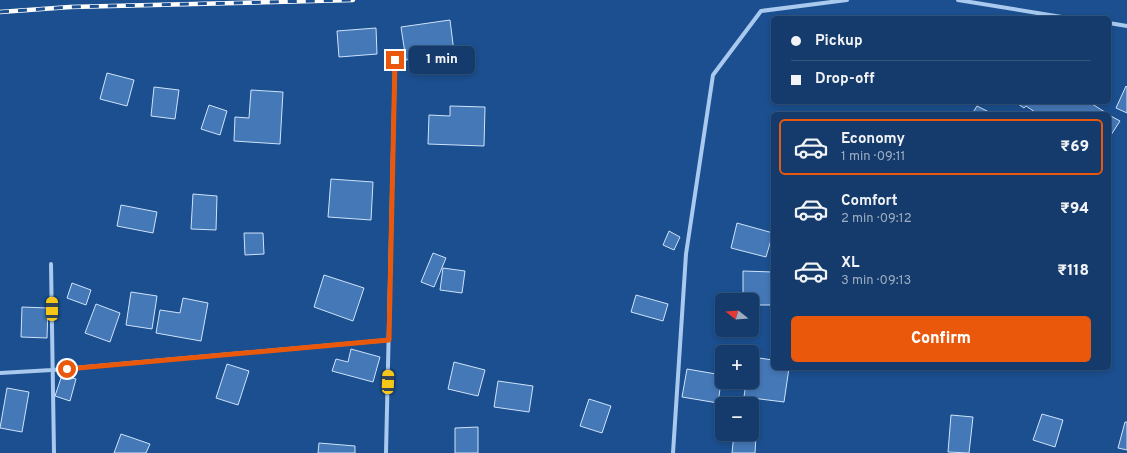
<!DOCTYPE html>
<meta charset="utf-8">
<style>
:root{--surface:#143b6b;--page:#1d4271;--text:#f1f3f6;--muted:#9dadc1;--line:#33557e;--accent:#ea580c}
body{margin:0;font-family:Overpass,sans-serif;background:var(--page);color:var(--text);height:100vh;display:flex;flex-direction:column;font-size:15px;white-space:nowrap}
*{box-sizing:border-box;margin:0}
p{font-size:13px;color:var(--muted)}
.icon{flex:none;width:22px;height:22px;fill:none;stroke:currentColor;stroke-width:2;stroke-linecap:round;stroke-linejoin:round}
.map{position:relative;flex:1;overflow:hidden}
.panel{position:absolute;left:771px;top:112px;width:340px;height:258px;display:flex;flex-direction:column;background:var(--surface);border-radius:6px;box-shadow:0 2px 6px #0003,0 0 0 1px var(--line)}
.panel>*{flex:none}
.guide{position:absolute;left:771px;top:16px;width:340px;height:88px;border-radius:6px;box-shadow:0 2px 6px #0003,0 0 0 1px var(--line);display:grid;align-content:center;height:88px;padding:0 20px;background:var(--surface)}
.needle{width:26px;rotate:287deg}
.controls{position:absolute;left:715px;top:293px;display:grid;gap:8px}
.controls a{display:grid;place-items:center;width:44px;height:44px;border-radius:6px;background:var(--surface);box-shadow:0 2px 6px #0003,0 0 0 1px var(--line);font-size:20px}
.end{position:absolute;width:18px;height:18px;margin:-9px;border:5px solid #ea580c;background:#fff;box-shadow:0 0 0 2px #fff}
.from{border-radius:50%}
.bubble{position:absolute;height:28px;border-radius:6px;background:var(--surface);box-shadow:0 2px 6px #0003,0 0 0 1px var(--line);font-size:13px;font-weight:800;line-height:28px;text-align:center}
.car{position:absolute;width:12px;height:24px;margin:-12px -6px;border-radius:5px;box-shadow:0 0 3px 1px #0007;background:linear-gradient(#f5c518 24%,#345 0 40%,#f5c518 0 76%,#345 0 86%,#f5c518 0)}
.guide b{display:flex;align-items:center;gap:14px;height:38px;font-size:15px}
.guide b+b{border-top:1px solid var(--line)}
.guide i{width:10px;height:10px;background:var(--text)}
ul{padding:7px 0 0;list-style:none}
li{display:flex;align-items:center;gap:12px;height:56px;margin:0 8px 6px;padding:0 12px;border:2px solid transparent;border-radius:6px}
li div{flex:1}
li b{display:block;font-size:15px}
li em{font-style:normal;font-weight:800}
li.selected{border-color:var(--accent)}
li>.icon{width:36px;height:36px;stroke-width:1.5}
.cta{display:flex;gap:8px;margin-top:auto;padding:8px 20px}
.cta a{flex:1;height:46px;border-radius:6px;background:var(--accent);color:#fff;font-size:16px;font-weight:800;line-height:46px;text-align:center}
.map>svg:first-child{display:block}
.building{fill:#4478b7;stroke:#cfe3fa}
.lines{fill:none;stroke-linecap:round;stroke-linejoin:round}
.minor{stroke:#a9c9ee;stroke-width:4}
.rail-casing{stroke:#fff;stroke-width:4.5}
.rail{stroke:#1b4f8f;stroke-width:3;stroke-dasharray:9;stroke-linecap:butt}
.route{stroke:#ea580c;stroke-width:5}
</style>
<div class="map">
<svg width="1127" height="453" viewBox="0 0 1127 453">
<rect width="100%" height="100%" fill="#1b4f8f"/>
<g class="building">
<path d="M 450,20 L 454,52 L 406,60 L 401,27 Z"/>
<path d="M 376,28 L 377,54 L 339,57 L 337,31 Z"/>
<path d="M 107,73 L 134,80 L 127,106 L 100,99 Z"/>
<path d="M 1126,86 L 1127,87 L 1127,113 L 1116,108 Z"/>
<path d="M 154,87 L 179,90 L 175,119 L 151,116 Z"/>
<path d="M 251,90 L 283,92 L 280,144 L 234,141 L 235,117 L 249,118 Z"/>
<path d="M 1015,102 L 1089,102 L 1108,114 L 1038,114 L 1026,106 L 1024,108 Z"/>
<path d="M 209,105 L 227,111 L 220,135 L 201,129 Z"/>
<path d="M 450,106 L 485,107 L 484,146 L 428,144 L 429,115 L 450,116 Z"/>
<path d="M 977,106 L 989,112 L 988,114 L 972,114 Z"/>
<path d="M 1109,115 L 1120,121 L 1111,135 L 1109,134 Z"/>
<path d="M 331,179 L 373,182 L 371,220 L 328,217 Z"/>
<path d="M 193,194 L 217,196 L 216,230 L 191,229 Z"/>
<path d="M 121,205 L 157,212 L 153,233 L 117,226 Z"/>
<path d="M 737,223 L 773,233 L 766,257 L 731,248 Z"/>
<path d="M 669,231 L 680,237 L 674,250 L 663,245 Z"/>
<path d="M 244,233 L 263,233 L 264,254 L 245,255 Z"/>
<path d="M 433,253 L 446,258 L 434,287 L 421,282 Z"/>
<path d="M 443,268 L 465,271 L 462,293 L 440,290 Z"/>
<path d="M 743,271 L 773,272 L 773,305 L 752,305 L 752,300 L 743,300 Z"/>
<path d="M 324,275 L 364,288 L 353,321 L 314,307 Z"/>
<path d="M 72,283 L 91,290 L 86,305 L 67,298 Z"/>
<path d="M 131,292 L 157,296 L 152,329 L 126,325 Z"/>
<path d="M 636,295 L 668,304 L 663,321 L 631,312 Z"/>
<path d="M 183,298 L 208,303 L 201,341 L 156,333 L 160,310 L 180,313 Z"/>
<path d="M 96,304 L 120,313 L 110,342 L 85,333 Z"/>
<path d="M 22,307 L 48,308 L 47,338 L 21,337 Z"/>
<path d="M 351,349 L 380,357 L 373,382 L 332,371 L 336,359 L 348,362 Z"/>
<path d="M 752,357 L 773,360 L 773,368 L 789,368 L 784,402 L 744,397 L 746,382 L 752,382 Z"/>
<path d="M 454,362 L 485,370 L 478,396 L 448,389 Z"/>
<path d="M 227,364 L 249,371 L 238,405 L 216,398 Z"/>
<path d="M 687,369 L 722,375 L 718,403 L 682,397 Z"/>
<path d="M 62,375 L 76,379 L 70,401 L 55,396 Z"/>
<path d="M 498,381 L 533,386 L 529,412 L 494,407 Z"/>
<path d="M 7,388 L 29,392 L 22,432 L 0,428 Z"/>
<path d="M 589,399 L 611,406 L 602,433 L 580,426 Z"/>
<path d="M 1042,414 L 1063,420 L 1055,447 L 1033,440 Z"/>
<path d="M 951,415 L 973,417 L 969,453 L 948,452 Z"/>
<path d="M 1125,422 L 1127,422 L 1127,450 L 1118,448 Z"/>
<path d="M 478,427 L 478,453 L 455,453 L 455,428 Z"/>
<path d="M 121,434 L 150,444 L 146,453 L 114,453 Z"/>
<path d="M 734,434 L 756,436 L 755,453 L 732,453 Z"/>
<path d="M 319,443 L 355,446 L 355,453 L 318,453 Z"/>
</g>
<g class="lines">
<g class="minor">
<path d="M 958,0 L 1068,18"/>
<path d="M 1109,23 L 1127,26"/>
<path d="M 51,264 L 54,453"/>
<path d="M 0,373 L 52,370 L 389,340"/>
<path d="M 386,453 L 395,60"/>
<path d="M 673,453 L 686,254 L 713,75 L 761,11 L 847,0"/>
</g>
<defs>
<path id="rail" d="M 0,12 L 70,7 L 353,0"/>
</defs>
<use href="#rail" class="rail-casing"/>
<use href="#rail" class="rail"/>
</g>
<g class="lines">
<path class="route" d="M 67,369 L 389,340 L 395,60"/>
</g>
</svg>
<div class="controls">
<a><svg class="needle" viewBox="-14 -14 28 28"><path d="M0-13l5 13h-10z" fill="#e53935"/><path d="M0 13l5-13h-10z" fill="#9dadc1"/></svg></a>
<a>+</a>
<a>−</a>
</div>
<i class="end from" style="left:67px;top:369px"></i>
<i class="end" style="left:395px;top:60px"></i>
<div class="bubble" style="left:409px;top:46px;width:66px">1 min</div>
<i class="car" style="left:52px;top:309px;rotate:0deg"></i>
<i class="car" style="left:388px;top:382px;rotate:2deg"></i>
<div class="guide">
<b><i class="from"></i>Pickup</b>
<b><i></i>Drop-off</b>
</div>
<section class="panel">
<ul>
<li class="selected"><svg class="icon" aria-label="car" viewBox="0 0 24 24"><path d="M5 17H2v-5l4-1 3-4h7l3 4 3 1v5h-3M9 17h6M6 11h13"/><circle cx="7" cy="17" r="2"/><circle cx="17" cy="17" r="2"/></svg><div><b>Economy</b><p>1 min · 09:11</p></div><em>₹69</em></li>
<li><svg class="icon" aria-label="car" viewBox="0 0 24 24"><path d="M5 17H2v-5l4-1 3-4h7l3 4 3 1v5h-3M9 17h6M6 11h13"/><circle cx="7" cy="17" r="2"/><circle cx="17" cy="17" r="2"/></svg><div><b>Comfort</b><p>2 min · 09:12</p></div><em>₹94</em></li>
<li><svg class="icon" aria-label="car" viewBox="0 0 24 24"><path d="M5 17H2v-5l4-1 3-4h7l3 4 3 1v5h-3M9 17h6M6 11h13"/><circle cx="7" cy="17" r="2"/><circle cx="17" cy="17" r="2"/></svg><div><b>XL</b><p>3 min · 09:13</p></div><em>₹118</em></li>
</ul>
<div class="cta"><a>Confirm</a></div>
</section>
</div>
